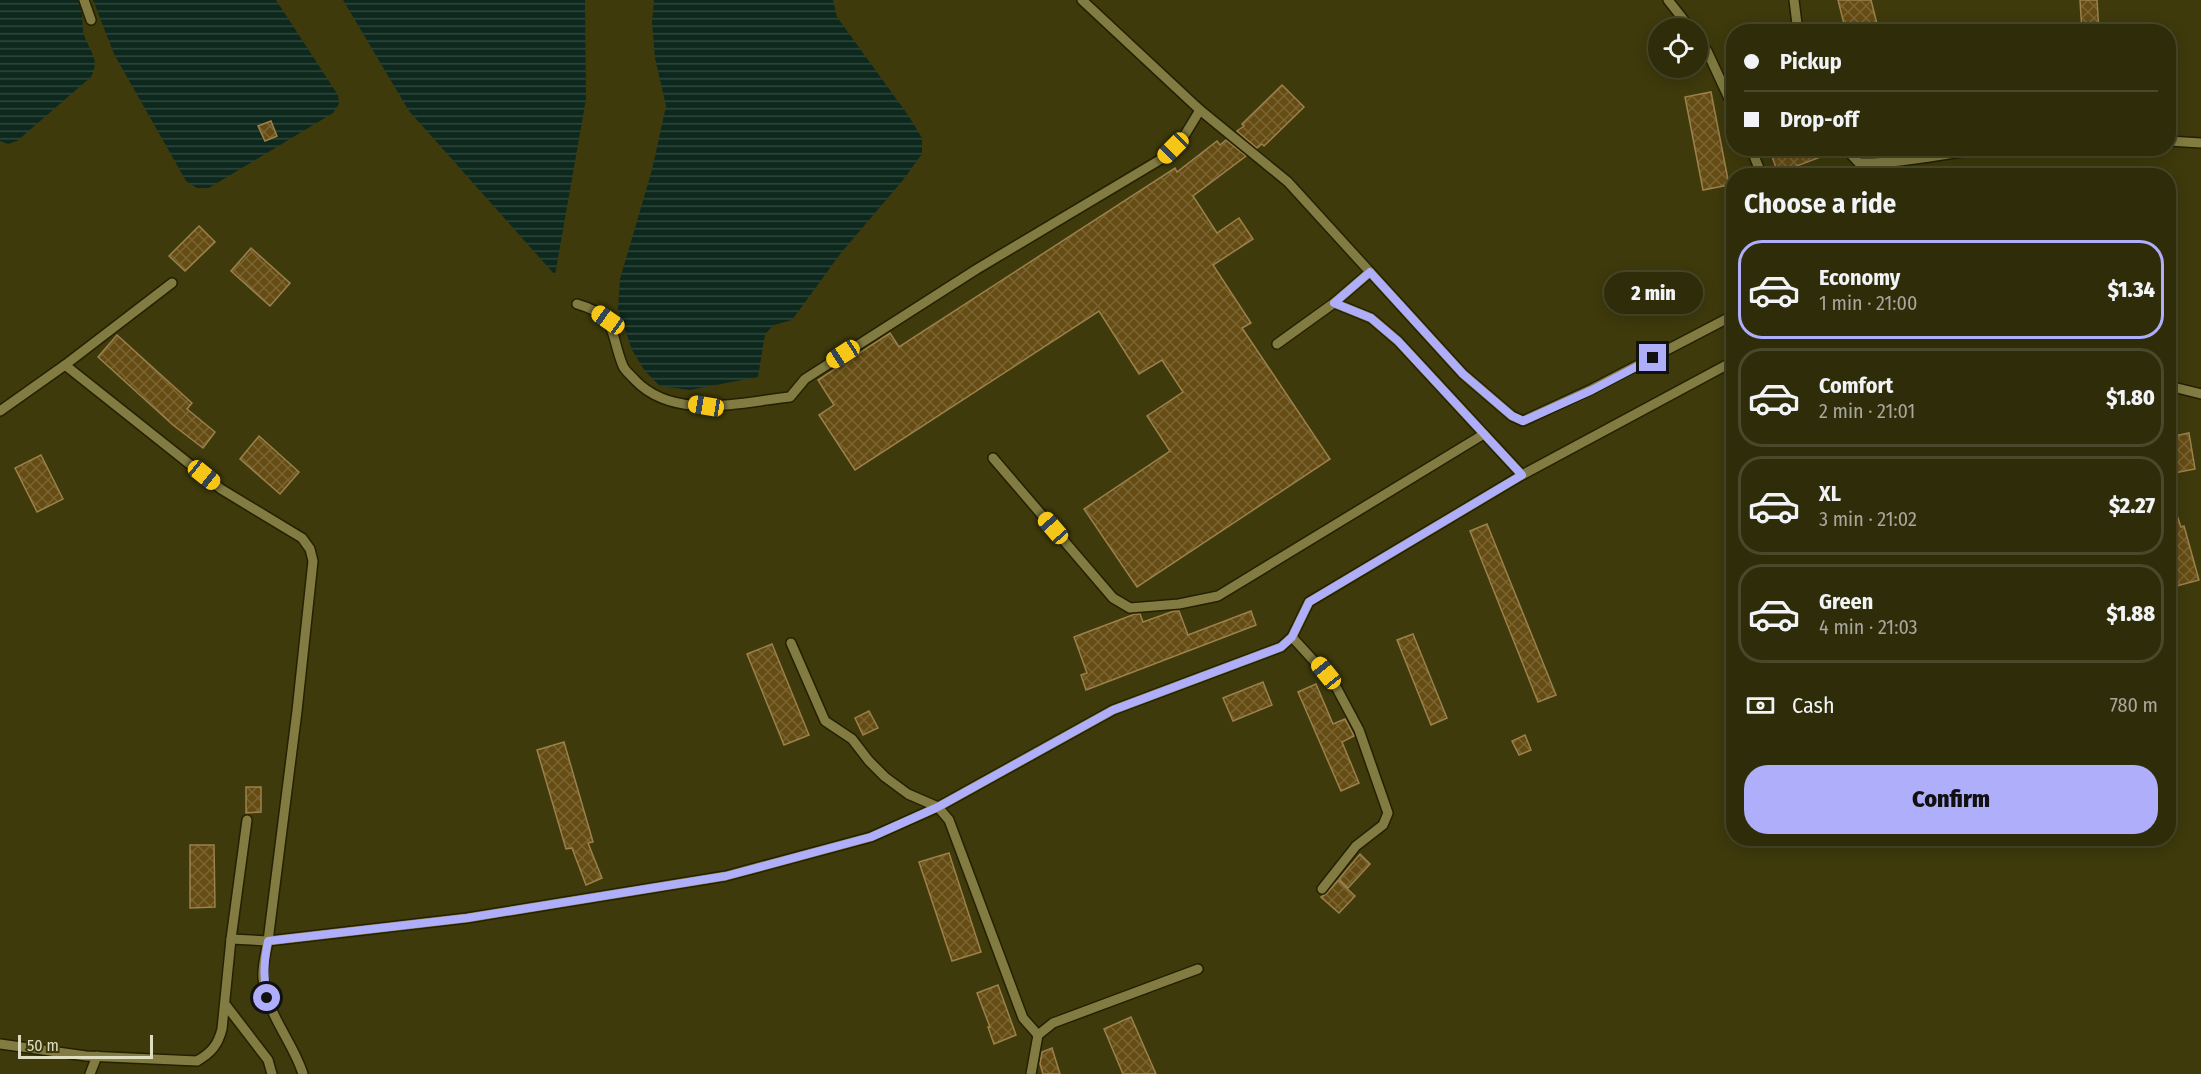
<!DOCTYPE html>
<meta charset="utf-8">
<style>
:root{--surface:#2e2c09;--page:#363412;--text:#f1f3f6;--muted:#a7a79c;--line:#49482a;--accent:#aeaefa}
body{margin:0;font-family:"Fira Sans Condensed",sans-serif;background:var(--page);color:var(--text);height:100vh;display:flex;flex-direction:column;font-size:22px;white-space:nowrap}
*{box-sizing:border-box;margin:0}
p{font-size:20px;color:var(--muted)}
.icon{flex:none;width:33px;height:33px;fill:none;stroke:currentColor;stroke-width:2;stroke-linecap:round;stroke-linejoin:round}
.map{position:relative;flex:1;overflow:hidden}
.details{position:absolute;left:1726px;top:168px;width:450px;height:678px;display:flex;flex-direction:column;background:var(--surface);border-radius:24px;box-shadow:0 3px 15px #0003,0 0 0 2px var(--line)}
.details>*{flex:none}
.banner{position:absolute;left:1726px;top:24px;width:450px;height:132px;border-radius:24px;box-shadow:0 3px 15px #0003,0 0 0 2px var(--line);display:grid;align-content:center;height:132px;padding:0 18px;background:var(--surface)}
.buttons{position:absolute;left:1648px;top:18px;display:grid;gap:12px}
.buttons a{display:grid;place-items:center;width:60px;height:60px;border-radius:50%;background:var(--surface);box-shadow:0 3px 15px #0003,0 0 0 2px var(--line);font-size:30px}
.scale{position:absolute;left:18px;bottom:15px;width:135px;box-sizing:border-box;padding-left:6px;border:3px solid #dfddbf;border-top:0;font-size:16px;line-height:21px;white-space:nowrap;color:#dfddbf;-webkit-text-stroke:4px #3e3a0c;paint-order:stroke}
.end{position:absolute;width:27px;height:27px;margin:-14px;border:8px solid #aeaefa;background:#111;box-shadow:0 0 0 3px #111}
.from{border-radius:50%}
.bubble{position:absolute;height:42px;border-radius:21px;background:var(--surface);box-shadow:0 3px 15px #0003,0 0 0 2px var(--line);font-size:20px;font-weight:800;line-height:42px;text-align:center}
.car{position:absolute;width:18px;height:36px;margin:-18px -9px;border-radius:8px;box-shadow:0 0 4px 2px #0007;background:linear-gradient(#f5c518 24%,#345 0 40%,#f5c518 0 76%,#345 0 86%,#f5c518 0)}
.banner b{display:flex;align-items:center;gap:21px;height:57px;font-size:22px}
.banner b+b{border-top:2px solid var(--line)}
.banner i{width:15px;height:15px;background:var(--text)}
ul{padding:0;list-style:none}
li{display:flex;align-items:center;gap:18px;height:99px;margin:0 12px 9px;padding:0 6px;border:3px solid var(--line);border-radius:24px}
li div{flex:1}
li b{display:block;font-size:22px}
li em{font-style:normal;font-weight:800}
li.on{border-color:var(--accent)}
li>.icon{width:54px;height:54px;stroke-width:1.5}
h2{padding:0 18px;font-size:27px;line-height:72px}
.pay{display:flex;align-items:center;gap:15px;height:66px;padding:0 18px;font-size:22px}
.pay p{margin-inline-start:auto}
.action{display:flex;gap:12px;margin-top:auto;padding:12px 18px}
.action a{flex:1;height:69px;border-radius:24px;background:var(--accent);color:#111;font-size:24px;font-weight:800;line-height:69px;text-align:center}
.map>svg:first-child{display:block}
.water{fill:url(#water-rules)}
.building{fill:url(#building-cross-hatch);stroke:#9c814b;stroke-width:1.5}
.lines{fill:none;stroke-linecap:round;stroke-linejoin:round}
.service-casing{stroke:#242102;stroke-width:12}
.service{stroke:#827c42;stroke-width:9}
.route{stroke:#aeaefa;stroke-width:8}
</style>
<div class="map">
<svg width="2201" height="1074" viewBox="0 0 2201 1074">
<defs>
<pattern id="water-rules" width="6" height="5" patternUnits="userSpaceOnUse" patternTransform="scale(1.5)"><rect width="6" height="5" fill="#0d281d"/><path d="M0 2.5h6" fill="none" stroke="#30473c"/></pattern>
<pattern id="building-cross-hatch" width="8" height="8" patternUnits="userSpaceOnUse" patternTransform="scale(1.5)"><rect width="8" height="8" fill="#654c13"/><path d="M0 0l8 8M0 8l8-8" fill="none" stroke="#7b6534"/></pattern>
</defs>
<rect width="100%" height="100%" fill="#3e3a0c"/>
<g class="water">
<path d="M 0,0 L 80,0 C 83,10 82,20 83,30 C 86,49 102,57 91,77 L 17,141 L 8,144 L 0,141 Z"/>
<path d="M 93,0 L 276,0 L 338,95 L 339,104 L 333,113 L 209,188 L 197,188 L 186,181 L 114,54 Z"/>
<path d="M 343,0 L 585,0 L 586,99 L 555,275 L 409,111 Z"/>
<path d="M 654,0 L 833,0 L 837,17 L 908,115 L 922,138 L 922,154 L 903,180 L 841,253 L 792,320 L 774,325 L 765,334 L 758,377 L 690,390 L 660,386 L 645,371 L 632,350 L 618,309 L 620,279 L 652,170 L 666,106 L 655,58 L 652,22 Z"/>
</g>
<g class="building">
<path d="M 1838,0 L 1871,0 L 1879,32 L 1846,32 Z"/>
<path d="M 2080,0 L 2097,0 L 2099,32 L 2082,32 Z"/>
<path d="M 1282,85 L 1304,107 L 1264,146 L 1262,144 L 1257,148 L 1237,131 L 1244,126 L 1242,124 Z"/>
<path d="M 1711,92 L 1729,185 L 1703,190 L 1685,97 Z"/>
<path d="M 271,121 L 277,136 L 265,141 L 258,126 Z"/>
<path d="M 1226,140 L 1246,156 L 1193,196 L 1217,233 L 1239,218 L 1253,239 L 1213,265 L 1251,323 L 1242,328 L 1330,459 L 1137,587 L 1084,509 L 1170,451 L 1147,416 L 1183,392 L 1162,360 L 1139,374 L 1099,311 L 855,470 L 819,415 L 834,405 L 818,380 L 890,333 L 899,347 L 1175,168 L 1177,172 L 1217,141 L 1220,145 Z"/>
<path d="M 1769,148 L 1838,148 L 1839,150 L 1778,173 Z"/>
<path d="M 199,226 L 215,242 L 185,271 L 169,256 Z"/>
<path d="M 251,248 L 290,283 L 270,306 L 231,271 Z"/>
<path d="M 117,335 L 192,403 L 187,409 L 215,432 L 203,448 L 173,425 L 98,357 Z"/>
<path d="M 2189,433 L 2195,469 L 2169,474 L 2169,437 Z"/>
<path d="M 259,436 L 299,472 L 280,494 L 240,459 Z"/>
<path d="M 41,455 L 63,499 L 37,512 L 15,468 Z"/>
<path d="M 2171,498 L 2181,527 L 2184,526 L 2199,580 L 2169,588 L 2169,499 Z"/>
<path d="M 1487,524 L 1556,695 L 1538,702 L 1470,531 Z"/>
<path d="M 1174,611 L 1179,611 L 1188,635 L 1251,611 L 1256,625 L 1086,690 L 1081,675 L 1087,673 L 1074,637 L 1135,614 L 1140,614 L 1143,622 Z"/>
<path d="M 1413,634 L 1447,718 L 1431,725 L 1397,640 Z"/>
<path d="M 772,644 L 809,735 L 784,745 L 747,654 Z"/>
<path d="M 1263,682 L 1272,705 L 1233,721 L 1223,698 Z"/>
<path d="M 1316,684 L 1333,724 L 1345,719 L 1354,736 L 1342,742 L 1359,783 L 1341,791 L 1298,692 Z"/>
<path d="M 869,711 L 878,728 L 863,735 L 855,718 Z"/>
<path d="M 1525,735 L 1531,750 L 1519,755 L 1512,741 Z"/>
<path d="M 564,742 L 593,842 L 588,843 L 602,878 L 586,885 L 572,848 L 566,849 L 537,750 Z"/>
<path d="M 246,787 L 261,787 L 261,812 L 246,813 Z"/>
<path d="M 190,845 L 214,845 L 215,907 L 190,908 Z"/>
<path d="M 949,853 L 981,952 L 952,961 L 919,862 Z"/>
<path d="M 1360,854 L 1370,864 L 1348,888 L 1339,879 Z"/>
<path d="M 1338,880 L 1355,896 L 1339,913 L 1321,897 L 1327,893 Z"/>
<path d="M 998,985 L 1016,1035 L 994,1044 L 988,1027 L 990,1027 L 977,993 Z"/>
<path d="M 1131,1017 L 1156,1074 L 1123,1074 L 1104,1029 Z"/>
<path d="M 1052,1048 L 1060,1074 L 1043,1074 L 1040,1064 L 1042,1052 Z"/>
</g>
<g class="lines">
<defs>
<g id="service">
<path d="M 84,0 L 91,20"/>
<path d="M 1082,0 L 1200,110 L 1288,182 L 1463,374 L 1512,416 L 1523,421 L 1592,389 L 1734,315"/>
<path d="M 1668,0 L 1690,28"/>
<path d="M 1794,0 L 1798,32"/>
<path d="M 1698,39 L 1707,51 L 1734,109"/>
<path d="M 2169,141 L 2201,143"/>
<path d="M 1751,148 L 1762,176"/>
<path d="M 1845,148 L 1859,163 C 1906,164 1952,151 1999,148"/>
<path d="M 172,283 L 65,365 L 221,489 L 302,538 L 310,549 L 313,561 L 297,711 L 268,941 L 467,918 L 726,876 L 871,837 L 938,807 L 1113,710 L 1281,647 L 1292,637 L 1309,602 L 1522,475 L 1734,361"/>
<path d="M 1334,303 L 1370,272"/>
<path d="M 577,304 C 619,316 609,332 623,366 C 625,371 631,375 635,380 C 674,421 741,402 790,397 L 805,379 L 977,269 L 1163,158 L 1183,138 L 1200,110"/>
<path d="M 1277,344 L 1334,303 L 1371,318 L 1398,341 L 1522,475"/>
<path d="M 2169,386 L 2201,394"/>
<path d="M 0,411 L 65,365"/>
<path d="M 993,458 L 1113,598 L 1130,608 L 1179,604 L 1218,596 L 1484,434"/>
<path d="M 1292,637 L 1334,683 L 1359,730 L 1388,813 L 1383,825 L 1356,846 L 1322,889"/>
<path d="M 791,643 L 825,721 L 852,739 L 869,761 L 885,777 L 908,794 L 938,807 L 949,820 L 1023,1018 L 1038,1035 L 1053,1023 L 1198,969"/>
<path d="M 231,939 L 247,820"/>
<path d="M 225,1004 L 268,1060 L 272,1074"/>
<path d="M 0,1044 L 86,1056 L 197,1061 C 211,1053 218,1045 222,1029 L 231,939 L 268,941 C 266,953 262,966 263,978 C 266,1013 293,1042 303,1074"/>
<path d="M 90,1074 L 97,1056"/>
<path d="M 1031,1074 L 1038,1035"/>
</g>
</defs>
<use href="#service" class="service-casing"/>
<use href="#service" class="service"/>
</g>
<g class="lines">
<path class="route" d="M 267,998 C 263,977 264,961 268,941 L 467,918 L 726,876 L 871,837 L 938,807 L 1113,710 L 1281,647 L 1292,637 L 1309,602 L 1522,475 L 1398,341 L 1371,318 L 1334,303 L 1370,272 L 1463,374 L 1512,416 L 1523,421 L 1592,390 L 1653,358"/>
</g>
</svg>
<div class="buttons">
<a><svg class="icon" aria-label="locate" viewBox="0 0 24 24"><circle cx="12" cy="12" r="6"/><path d="M12 2v4M12 18v4M2 12h4M18 12h4"/></svg></a>
</div>
<div class="scale">50 m</div>
<i class="end from" style="left:267px;top:998px"></i>
<i class="end" style="left:1653px;top:358px"></i>
<div class="bubble" style="left:1604px;top:272px;width:99px">2 min</div>
<i class="car" style="left:1173px;top:148px;rotate:225deg"></i>
<i class="car" style="left:608px;top:320px;rotate:305deg"></i>
<i class="car" style="left:843px;top:354px;rotate:237deg"></i>
<i class="car" style="left:706px;top:406px;rotate:279deg"></i>
<i class="car" style="left:204px;top:475px;rotate:129deg"></i>
<i class="car" style="left:1053px;top:528px;rotate:319deg"></i>
<i class="car" style="left:1326px;top:673px;rotate:321deg"></i>
<div class="banner">
<b><i class="from"></i>Pickup</b>
<b><i></i>Drop-off</b>
</div>
<section class="details">
<h2>Choose a ride</h2>
<ul>
<li class="on"><svg class="icon" aria-label="car" viewBox="0 0 24 24"><path d="M5 17H2v-5l4-1 3-4h7l3 4 3 1v5h-3M9 17h6M6 11h13"/><circle cx="7" cy="17" r="2"/><circle cx="17" cy="17" r="2"/></svg><div><b>Economy</b><p>1 min · 21:00</p></div><em>$1.34</em></li>
<li><svg class="icon" aria-label="car" viewBox="0 0 24 24"><path d="M5 17H2v-5l4-1 3-4h7l3 4 3 1v5h-3M9 17h6M6 11h13"/><circle cx="7" cy="17" r="2"/><circle cx="17" cy="17" r="2"/></svg><div><b>Comfort</b><p>2 min · 21:01</p></div><em>$1.80</em></li>
<li><svg class="icon" aria-label="car" viewBox="0 0 24 24"><path d="M5 17H2v-5l4-1 3-4h7l3 4 3 1v5h-3M9 17h6M6 11h13"/><circle cx="7" cy="17" r="2"/><circle cx="17" cy="17" r="2"/></svg><div><b>XL</b><p>3 min · 21:02</p></div><em>$2.27</em></li>
<li><svg class="icon" aria-label="car" viewBox="0 0 24 24"><path d="M5 17H2v-5l4-1 3-4h7l3 4 3 1v5h-3M9 17h6M6 11h13"/><circle cx="7" cy="17" r="2"/><circle cx="17" cy="17" r="2"/></svg><div><b>Green</b><p>4 min · 21:03</p></div><em>$1.88</em></li>
</ul>
<div class="pay"><svg class="icon" aria-label="cash" viewBox="0 0 24 24"><path d="M3 7h18v10H3z"/><circle cx="12" cy="12" r="2"/></svg>Cash<p>780 m</p></div>
<div class="action"><a>Confirm</a></div>
</section>
</div>
